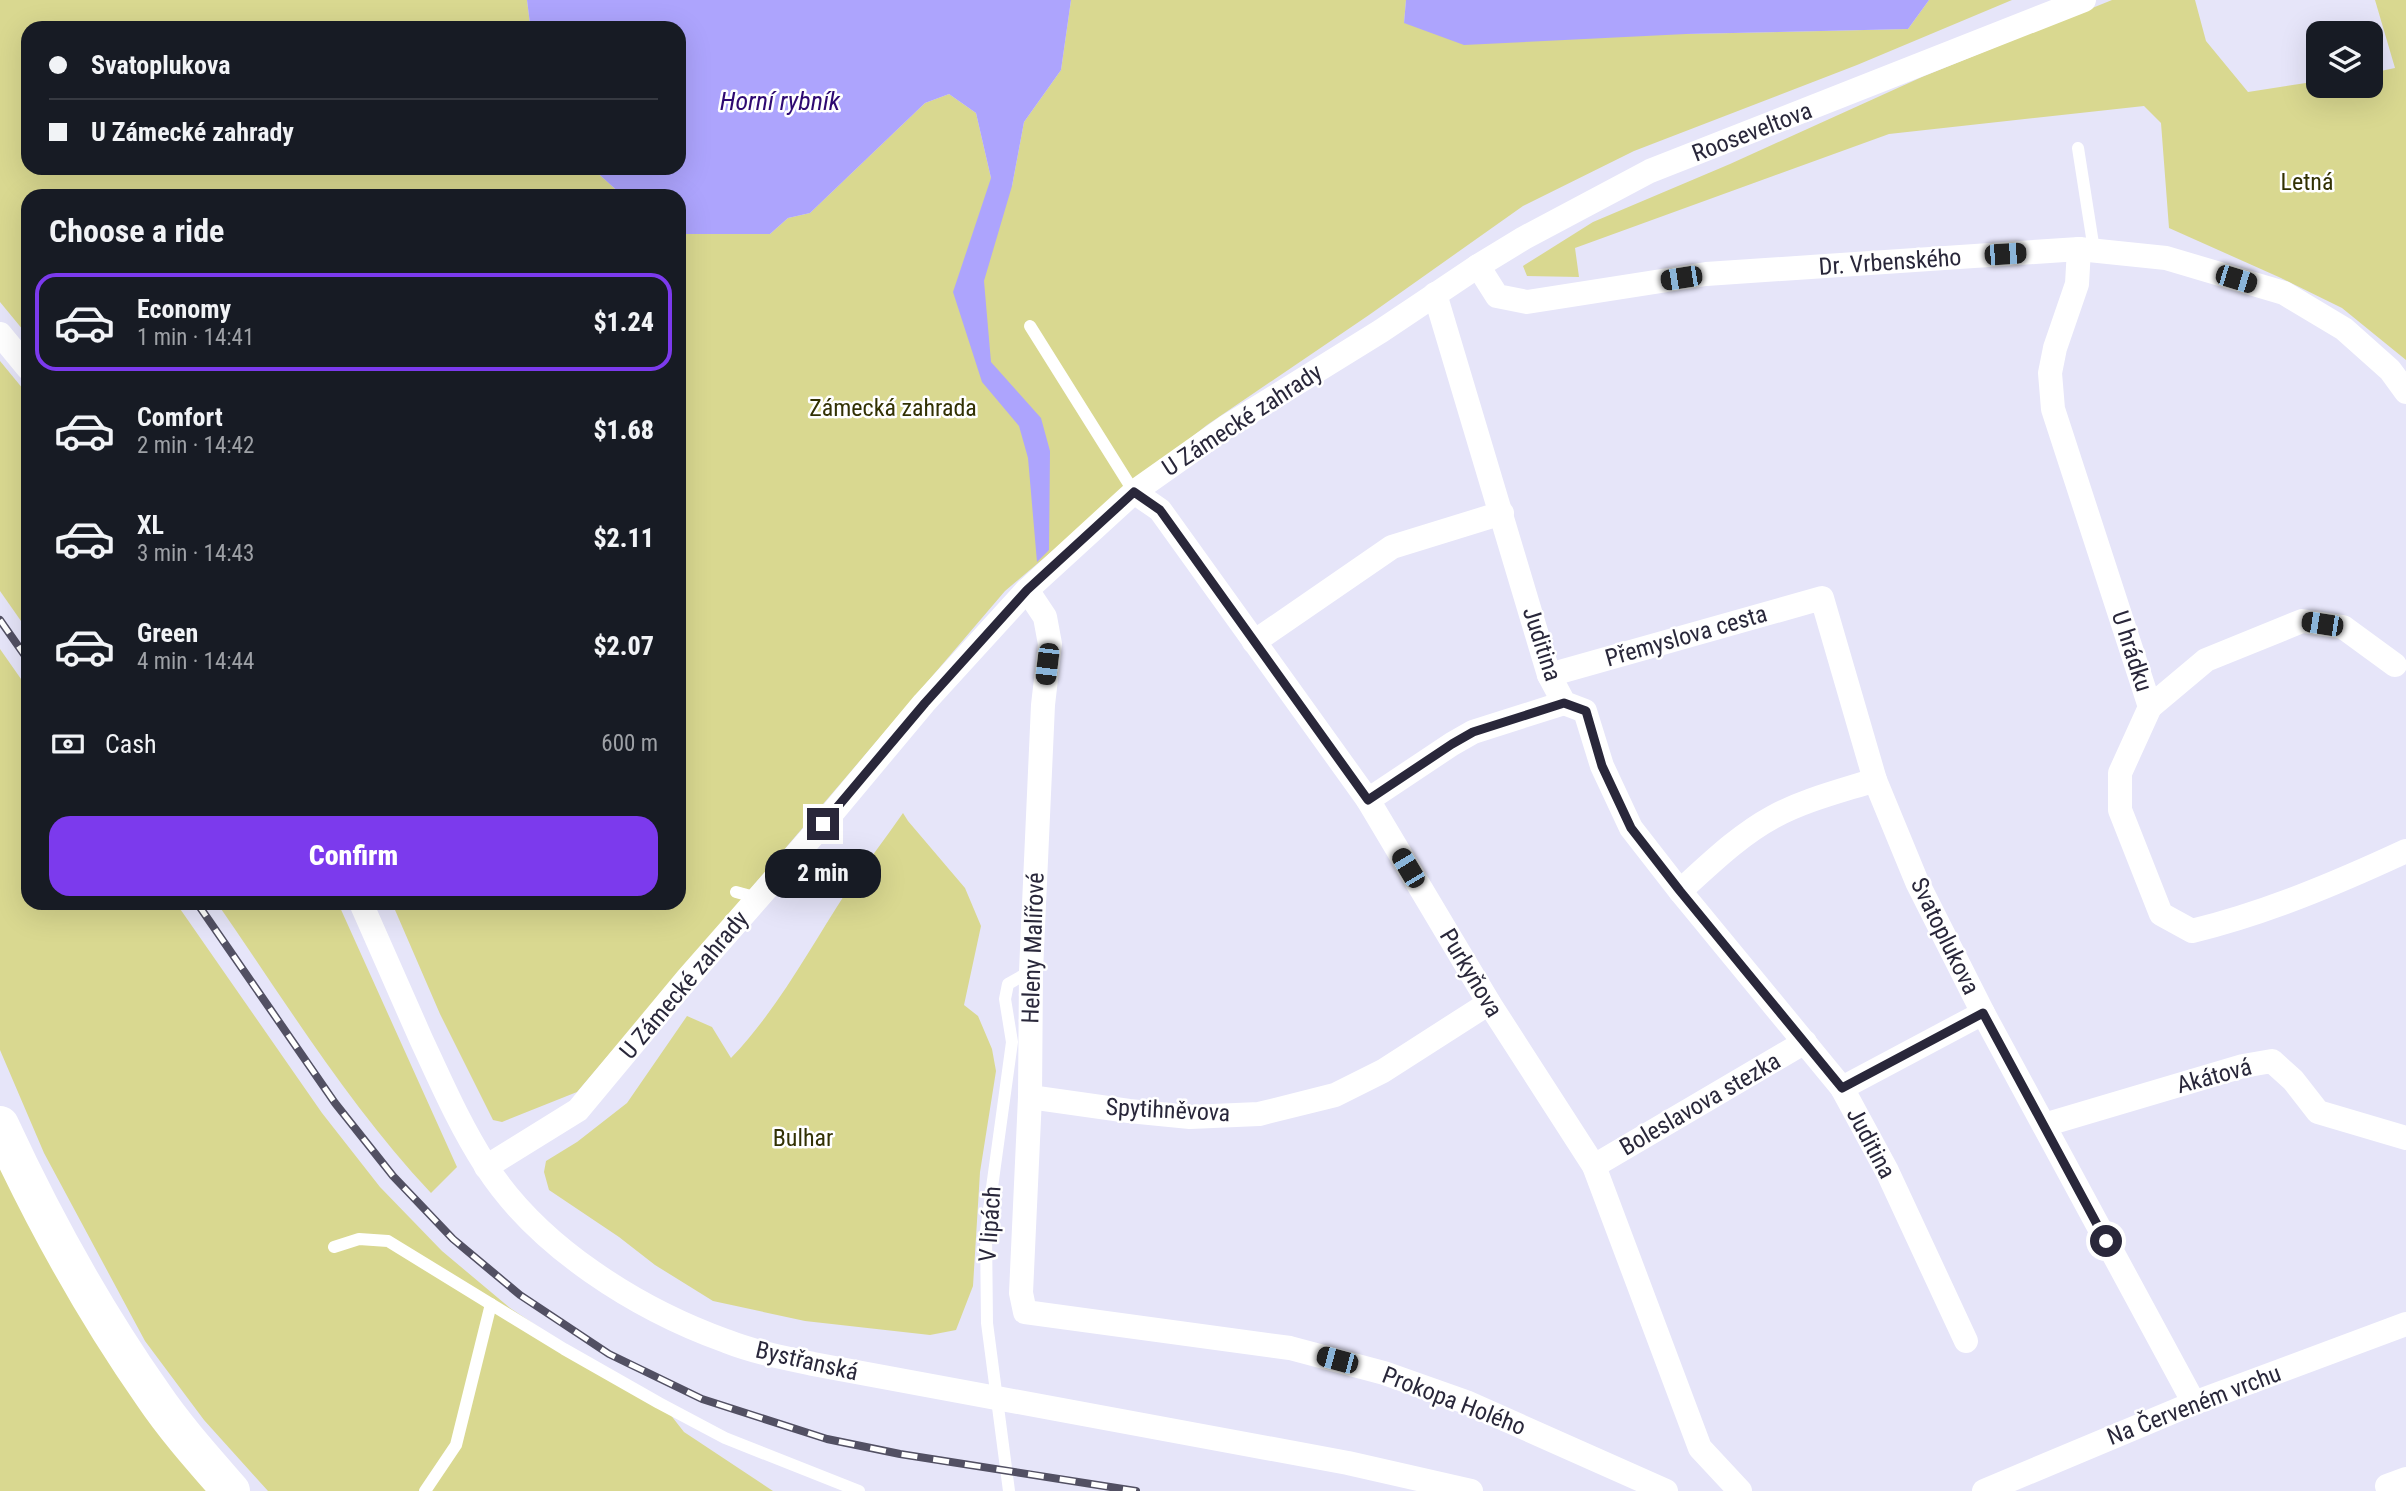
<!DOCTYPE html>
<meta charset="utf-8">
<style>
:root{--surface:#171b24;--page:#242831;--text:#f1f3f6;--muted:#9ea1a6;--line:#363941;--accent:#7c3aed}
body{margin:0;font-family:"Roboto Condensed",sans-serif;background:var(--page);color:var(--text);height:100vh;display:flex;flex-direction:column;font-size:26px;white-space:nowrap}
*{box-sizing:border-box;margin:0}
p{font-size:23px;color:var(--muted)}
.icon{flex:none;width:38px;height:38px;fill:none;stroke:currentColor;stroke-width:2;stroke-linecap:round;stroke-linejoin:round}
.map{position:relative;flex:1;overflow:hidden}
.side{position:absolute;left:21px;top:189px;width:665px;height:721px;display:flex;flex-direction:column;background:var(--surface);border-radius:21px;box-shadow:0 7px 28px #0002}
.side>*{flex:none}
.banner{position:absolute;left:21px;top:21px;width:665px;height:154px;border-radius:21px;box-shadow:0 7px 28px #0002;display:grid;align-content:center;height:154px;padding:0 28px;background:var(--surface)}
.fabs{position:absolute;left:2306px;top:21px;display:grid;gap:14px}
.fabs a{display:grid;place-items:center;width:77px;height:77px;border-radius:14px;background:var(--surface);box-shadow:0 7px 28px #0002;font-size:35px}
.end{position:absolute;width:32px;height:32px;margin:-16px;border:9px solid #29273a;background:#fff;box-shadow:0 0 0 4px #fff}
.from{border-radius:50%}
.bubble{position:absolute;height:49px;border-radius:21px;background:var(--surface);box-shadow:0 7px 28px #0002;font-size:23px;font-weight:800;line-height:49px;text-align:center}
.car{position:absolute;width:21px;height:42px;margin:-21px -10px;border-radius:9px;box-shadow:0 0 5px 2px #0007;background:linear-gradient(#222 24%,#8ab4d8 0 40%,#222 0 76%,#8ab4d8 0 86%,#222 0)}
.banner b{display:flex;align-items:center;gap:24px;height:66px;font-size:26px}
.banner b+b{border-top:2px solid var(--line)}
.banner i{width:18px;height:18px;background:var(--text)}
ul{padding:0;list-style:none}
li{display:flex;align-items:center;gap:21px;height:98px;margin:0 14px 10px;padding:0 14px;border:4px solid transparent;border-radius:21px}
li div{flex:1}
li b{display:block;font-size:26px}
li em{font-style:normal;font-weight:800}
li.current{border-color:var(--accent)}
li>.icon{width:63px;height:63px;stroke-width:1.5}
h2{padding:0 28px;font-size:32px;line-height:84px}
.pay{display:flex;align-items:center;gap:18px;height:77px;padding:0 28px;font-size:26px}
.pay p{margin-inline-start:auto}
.button{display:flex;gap:14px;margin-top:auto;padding:14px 28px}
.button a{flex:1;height:80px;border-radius:21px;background:var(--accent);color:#fff;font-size:28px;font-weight:800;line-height:80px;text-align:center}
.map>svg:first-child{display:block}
.green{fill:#d9d890}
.water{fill:#ada4fd}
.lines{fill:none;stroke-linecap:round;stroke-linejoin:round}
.lane{stroke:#fff;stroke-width:12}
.street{stroke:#fff;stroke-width:24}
.highway{stroke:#fff;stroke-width:38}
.rail-casing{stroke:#525063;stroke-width:8}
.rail{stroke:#fff;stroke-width:5;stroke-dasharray:16;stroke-linecap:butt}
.route{stroke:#29273a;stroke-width:9}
.labels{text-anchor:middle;stroke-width:5;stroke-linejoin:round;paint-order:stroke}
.street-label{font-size:24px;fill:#29273a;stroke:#fff}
.park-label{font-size:24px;fill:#323103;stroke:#fff}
.water-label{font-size:26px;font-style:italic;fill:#2e0972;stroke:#fff}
</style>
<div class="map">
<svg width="2406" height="1491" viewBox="0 0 2406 1491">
<rect width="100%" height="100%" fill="#e6e5f9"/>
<g class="green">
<path d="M 0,0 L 527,0 L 530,24 L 529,28 L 28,28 L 28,168 L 592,168 L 623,196 L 28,196 L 28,336 L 0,302 Z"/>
<path d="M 1071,0 L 1406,0 L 1404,23 L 1686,34 L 1908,29 L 1929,0 L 2012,0 L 1857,65 L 1634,151 L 1523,206 L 1369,315 L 1207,425 L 1121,493 L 1005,591 L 577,1092 L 502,1122 L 493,1120 L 440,1014 L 392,903 L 679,903 L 679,234 L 770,234 L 788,218 L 810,213 L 925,103 L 949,94 L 976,113 L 991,178 L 1012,186 L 1024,122 L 1061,70 Z"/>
<path d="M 2112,0 L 2195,0 L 2206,41 L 2248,92 L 2319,81 L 2319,86 L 2371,86 L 2371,73 L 2395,68 L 2375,0 L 2406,0 L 2406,360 L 2342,308 L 2281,278 L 2169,228 L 2161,123 L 2144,106 L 1889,134 L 1575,248 L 1579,277 L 1527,276 L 1523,266 L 1593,222 L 1730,164 L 1922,77 Z"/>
<path d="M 0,361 L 28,395 L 28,631 L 0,591 Z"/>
<path d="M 0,649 L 28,689 L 28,903 L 176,903 L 322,1113 L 380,1187 L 442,1251 L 510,1308 L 601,1369 L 655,1395 L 684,1432 L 773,1491 L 268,1491 L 204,1420 L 145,1341 L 44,1153 L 0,1050 Z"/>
<path d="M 903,813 L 908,821 L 965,888 L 981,926 L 964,1005 L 978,1016 L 992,1049 L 996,1071 L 980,1172 L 973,1286 L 956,1330 L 930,1335 L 805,1321 L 713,1301 L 655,1265 L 619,1237 L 549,1190 L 544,1172 L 546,1161 L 577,1142 L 627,1103 L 687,1016 L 712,1027 L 731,1058 C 778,1009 810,948 847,891 C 865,865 885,839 903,813 Z"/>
<path d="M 217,903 L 338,903 L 457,1167 L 431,1193 C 349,1106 285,1001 217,903 Z"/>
<path d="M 0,1152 L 208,1491 L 0,1491 Z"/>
</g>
<g class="water">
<path d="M 527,0 L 1071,0 L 1061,70 L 1024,122 L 1012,186 L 984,281 L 991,362 L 1041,418 L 1050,451 L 1049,550 L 1037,562 L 1028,458 L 1019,426 L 982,382 L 953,292 L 991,178 L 976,113 L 949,94 L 925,103 L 810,213 L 788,218 L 770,234 L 679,234 L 679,196 L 623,196 L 592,168 L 679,168 L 679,28 L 529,28 L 530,24 Z"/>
<path d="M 1406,0 L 1929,0 L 1908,29 L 1686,34 L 1464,45 L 1404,23 Z"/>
</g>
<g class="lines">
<g class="lane">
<path d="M 2078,148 L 2094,250"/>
<path d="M 1030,326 L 1134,492"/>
<path d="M 736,892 L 758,898"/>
<path d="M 334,1247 L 359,1239 L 388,1241 L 564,1349 L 659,1403 L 725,1438 L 859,1491"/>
<path d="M 425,1491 L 456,1445 L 491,1304"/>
<path d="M 1009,1491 L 987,1323 L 986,1231 L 1012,1042 L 1005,999 L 1008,984 L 1031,971"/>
</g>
<g class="street">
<path d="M 2079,249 L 2077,284 L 2055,348 L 2050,373 L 2053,409 L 2150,707 L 2120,773 L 2120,810 L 2161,914 L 2192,931 C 2266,913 2337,883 2406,851"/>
<path d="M 1478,266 L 1497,296 L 1527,302 L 1706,274 L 2079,249 L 2166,258 L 2284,293 L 2344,329 L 2390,370 L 2406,392"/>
<path d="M 1435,294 L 1549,675 L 1564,703 L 1585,711 L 1602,766 L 1631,828 L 1680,891 L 1842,1088 L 1887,1171 L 1966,1341"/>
<path d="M 0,334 L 28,368"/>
<path d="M 1134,492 L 1160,510 L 1368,800 L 1489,1003 L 1594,1166 L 1700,1448 L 1740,1491"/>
<path d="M 1027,590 L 1045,617 L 1050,644 L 1043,705 L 1031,971 L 1030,1097 L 1021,1293 L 1025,1312 L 1290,1348 L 1384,1373 L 1466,1402 L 1666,1491"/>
<path d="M 1254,642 L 1392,547 L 1502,513"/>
<path d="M 1549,675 L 1822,598 L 1875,780 L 1917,882 L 1983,1013 L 2194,1403"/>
<path d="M 2150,707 L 2206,660 L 2302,621 L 2343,627 L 2395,665"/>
<path d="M 1368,800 L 1452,744 L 1473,732 L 1564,703"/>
<path d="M 1680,891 C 1709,865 1738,836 1773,817 C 1804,800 1841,791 1875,780"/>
<path d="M 361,903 C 381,948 401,993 421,1039 C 441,1082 460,1126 486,1166 C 538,1247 637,1309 726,1341 C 754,1352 784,1358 813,1364 L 1348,1463 L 1471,1491"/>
<path d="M 1842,1088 L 1983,1013"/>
<path d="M 1030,1097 L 1129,1111 L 1190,1117 L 1259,1114 L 1335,1095 L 1383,1071 L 1489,1003"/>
<path d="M 2044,1125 L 2243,1066 L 2272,1061 L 2293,1080 L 2318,1112 L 2406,1138"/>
<path d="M 1594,1166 L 1805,1042"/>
<path d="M 486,1167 L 578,1110 L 687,979 L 823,824 L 924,703 L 1027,590 L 1134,492 L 1226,427 L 1381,331 L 1478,266 L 1524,238 L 1650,171 L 2084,0"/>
<path d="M 2387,1486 L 2406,1479"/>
<path d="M 1984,1491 L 2194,1403 L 2406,1324"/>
</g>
<path class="highway" d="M 0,1125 C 43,1218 94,1311 153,1395 C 176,1429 204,1460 231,1491"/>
<defs>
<g id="rail">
<path d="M 0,620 L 28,660"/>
<path d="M 197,903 L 335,1103 L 393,1176 L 453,1239 L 520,1295 L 609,1354 L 702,1399 L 827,1439 L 900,1454 L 1136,1491"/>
</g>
</defs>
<use href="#rail" class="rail-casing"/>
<use href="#rail" class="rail"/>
</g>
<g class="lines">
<path class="route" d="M 823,824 L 925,703 L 1027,590 L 1134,492 L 1160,510 L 1368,800 L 1452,744 L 1473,732 L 1564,703 L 1586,711 L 1602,766 L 1631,828 L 1680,891 L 1842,1088 L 1983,1013 L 2106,1241"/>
</g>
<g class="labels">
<g class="street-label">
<text transform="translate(1752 132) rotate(-21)" y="8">Rooseveltova</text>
<text transform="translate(1890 262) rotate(-4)" y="8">Dr. Vrbenského</text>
<text transform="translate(1242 420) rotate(-33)" y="8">U Zámecké zahrady</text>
<text transform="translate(1686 636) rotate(-16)" y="8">Přemyslova cesta</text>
<text transform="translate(1542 644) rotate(72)" y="8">Juditina</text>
<text transform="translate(2132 651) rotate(72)" y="8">U hrádku</text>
<text transform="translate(1945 936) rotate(64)" y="8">Svatoplukova</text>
<text transform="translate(1033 948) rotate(-88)" y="8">Heleny Malířové</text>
<text transform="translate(1471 973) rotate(59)" y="8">Purkyňova</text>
<text transform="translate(684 985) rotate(-50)" y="8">U Zámecké zahrady</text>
<text transform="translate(2214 1076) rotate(-15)" y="8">Akátová</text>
<text transform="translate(1700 1104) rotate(-30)" y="8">Boleslavova stezka</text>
<text transform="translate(1168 1110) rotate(3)" y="8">Spytihněvova</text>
<text transform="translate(1871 1143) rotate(62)" y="8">Juditina</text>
<text transform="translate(990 1224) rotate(-86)" y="8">V lipách</text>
<text transform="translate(807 1361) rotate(13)" y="8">Bystřanská</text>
<text transform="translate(1454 1401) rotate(21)" y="8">Prokopa Holého</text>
<text transform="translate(2194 1405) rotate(-21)" y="8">Na Červeném vrchu</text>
</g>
<g class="park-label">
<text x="2307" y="190">Letná</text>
<text x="893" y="416">Zámecká zahrada</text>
<text x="803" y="1146">Bulhar</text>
</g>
<g class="water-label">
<text x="780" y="110">Horní rybník</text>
</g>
</g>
</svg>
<div class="fabs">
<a><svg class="icon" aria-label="layers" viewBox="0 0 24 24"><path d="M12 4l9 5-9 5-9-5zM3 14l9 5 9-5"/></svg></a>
</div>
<i class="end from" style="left:2106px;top:1241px"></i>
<i class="end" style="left:823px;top:824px"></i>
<div class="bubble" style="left:765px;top:849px;width:116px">2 min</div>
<i class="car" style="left:2005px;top:254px;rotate:86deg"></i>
<i class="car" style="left:1681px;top:278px;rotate:261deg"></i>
<i class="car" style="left:2236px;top:279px;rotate:107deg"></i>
<i class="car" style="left:2322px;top:624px;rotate:279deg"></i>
<i class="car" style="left:1047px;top:664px;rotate:187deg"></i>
<i class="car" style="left:1408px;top:868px;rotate:329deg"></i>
<i class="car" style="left:1337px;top:1360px;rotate:285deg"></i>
<div class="banner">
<b><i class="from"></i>Svatoplukova</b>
<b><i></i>U Zámecké zahrady</b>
</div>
<section class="side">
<h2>Choose a ride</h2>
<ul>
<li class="current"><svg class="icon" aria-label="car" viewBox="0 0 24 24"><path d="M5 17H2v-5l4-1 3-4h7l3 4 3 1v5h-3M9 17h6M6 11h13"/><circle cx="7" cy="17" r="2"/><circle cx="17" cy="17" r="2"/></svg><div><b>Economy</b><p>1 min · 14:41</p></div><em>$1.24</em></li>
<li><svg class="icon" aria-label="car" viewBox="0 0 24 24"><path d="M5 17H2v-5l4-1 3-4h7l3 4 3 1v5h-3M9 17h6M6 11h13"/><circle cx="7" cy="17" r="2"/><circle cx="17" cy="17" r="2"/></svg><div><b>Comfort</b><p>2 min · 14:42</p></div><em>$1.68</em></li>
<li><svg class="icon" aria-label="car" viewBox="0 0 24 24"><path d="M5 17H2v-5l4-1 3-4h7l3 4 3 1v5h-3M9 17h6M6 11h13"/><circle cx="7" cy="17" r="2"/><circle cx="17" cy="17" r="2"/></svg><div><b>XL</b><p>3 min · 14:43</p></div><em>$2.11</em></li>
<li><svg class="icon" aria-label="car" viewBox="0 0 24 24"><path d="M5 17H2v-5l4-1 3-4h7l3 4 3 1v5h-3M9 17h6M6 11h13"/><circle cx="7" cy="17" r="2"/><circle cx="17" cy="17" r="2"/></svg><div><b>Green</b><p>4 min · 14:44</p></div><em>$2.07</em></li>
</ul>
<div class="pay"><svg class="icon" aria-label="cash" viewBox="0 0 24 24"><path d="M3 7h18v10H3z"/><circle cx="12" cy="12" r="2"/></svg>Cash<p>600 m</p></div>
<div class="button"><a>Confirm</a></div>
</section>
</div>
